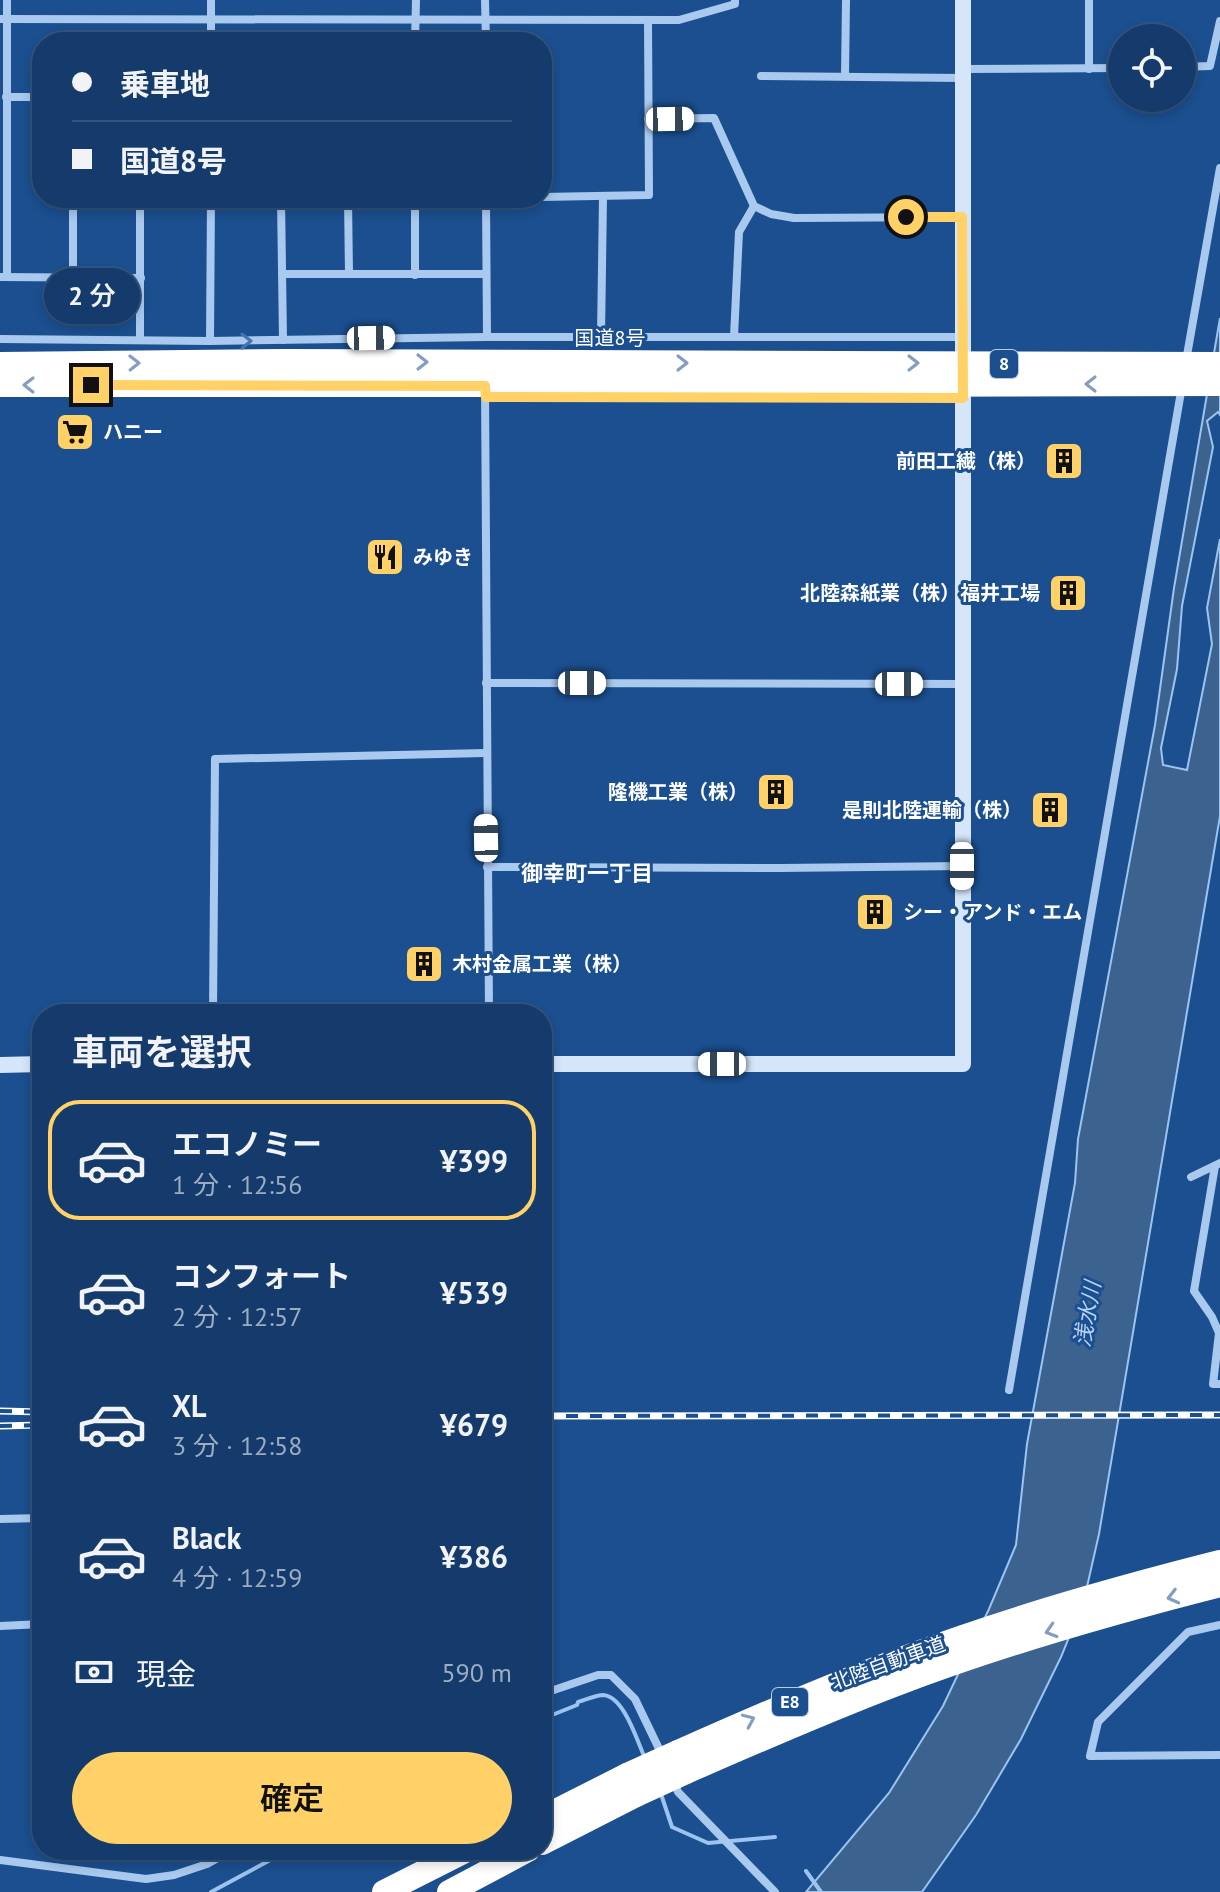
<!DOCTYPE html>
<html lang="ja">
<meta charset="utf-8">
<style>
:root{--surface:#143b6b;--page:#214673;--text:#f1f3f6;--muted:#9dadc1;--line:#33557e;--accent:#ffd166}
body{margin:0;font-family:"PT Sans","Noto Sans JP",sans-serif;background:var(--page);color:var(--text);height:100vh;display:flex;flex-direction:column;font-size:30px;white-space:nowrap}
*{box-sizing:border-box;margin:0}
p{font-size:26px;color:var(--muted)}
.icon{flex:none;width:44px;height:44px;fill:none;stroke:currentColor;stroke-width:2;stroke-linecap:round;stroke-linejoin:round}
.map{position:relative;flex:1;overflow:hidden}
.panel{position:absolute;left:32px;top:1004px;width:520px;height:856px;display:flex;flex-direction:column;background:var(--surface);border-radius:32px;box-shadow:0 4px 12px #0003,0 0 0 2px var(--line)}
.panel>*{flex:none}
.top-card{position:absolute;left:32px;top:32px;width:520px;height:176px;border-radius:32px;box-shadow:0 4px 12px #0003,0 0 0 2px var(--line);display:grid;align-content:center;height:176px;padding:0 40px;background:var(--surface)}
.controls{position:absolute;left:1108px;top:24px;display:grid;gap:16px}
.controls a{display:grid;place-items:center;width:88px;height:88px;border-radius:50%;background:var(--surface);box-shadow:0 4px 12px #0003,0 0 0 2px var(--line);font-size:40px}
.end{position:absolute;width:36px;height:36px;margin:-18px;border:10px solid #ffd166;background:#111;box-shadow:0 0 0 4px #111}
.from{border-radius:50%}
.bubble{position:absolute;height:56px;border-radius:28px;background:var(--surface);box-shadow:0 4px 12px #0003,0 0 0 2px var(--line);font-size:26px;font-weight:600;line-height:56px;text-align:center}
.car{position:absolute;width:24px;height:48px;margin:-24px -12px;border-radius:10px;box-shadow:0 0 6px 2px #0007;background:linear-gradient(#fff 24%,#345 0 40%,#fff 0 76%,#345 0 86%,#fff 0)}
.top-card b{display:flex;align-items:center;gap:28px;height:76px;font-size:30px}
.top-card b+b{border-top:2px solid var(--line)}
.top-card i{width:20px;height:20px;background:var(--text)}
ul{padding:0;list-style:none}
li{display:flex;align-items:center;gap:24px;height:120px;margin:0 16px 12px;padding:0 24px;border:4px solid transparent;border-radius:32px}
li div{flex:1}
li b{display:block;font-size:30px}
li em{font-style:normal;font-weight:600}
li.current{border-color:var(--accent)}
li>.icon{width:72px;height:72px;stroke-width:1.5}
h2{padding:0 40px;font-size:36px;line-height:96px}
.pay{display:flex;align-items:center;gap:20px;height:88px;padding:0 40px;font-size:30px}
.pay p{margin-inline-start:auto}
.cta{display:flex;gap:16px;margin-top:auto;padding:16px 40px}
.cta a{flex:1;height:92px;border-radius:48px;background:var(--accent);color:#111;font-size:32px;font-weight:600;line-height:92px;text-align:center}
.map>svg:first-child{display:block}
.water{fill:#3c6290;stroke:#9cc4f0;stroke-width:2}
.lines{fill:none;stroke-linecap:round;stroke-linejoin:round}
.stream{stroke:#9cc4f0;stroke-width:4}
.street{stroke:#a9c9ee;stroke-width:8}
.secondary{stroke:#d6e6fa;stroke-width:16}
.highway{stroke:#fff;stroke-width:24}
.rail-casing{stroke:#fff;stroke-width:7}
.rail{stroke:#1b4f8f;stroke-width:4;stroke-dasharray:12;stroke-linecap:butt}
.highway-bridge{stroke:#fff;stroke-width:24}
.oneway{stroke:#4674ac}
.oneway2{stroke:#829ec1}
.route{stroke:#ffd166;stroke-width:10}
.labels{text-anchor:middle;stroke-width:6;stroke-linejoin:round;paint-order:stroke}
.shield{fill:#1b4f8f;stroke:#bbcadd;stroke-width:2}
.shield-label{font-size:18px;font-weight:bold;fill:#fff}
.street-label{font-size:20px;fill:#fff;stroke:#1b4f8f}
.poi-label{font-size:20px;font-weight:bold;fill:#fff;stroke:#1b4f8f;text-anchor:start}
.neighbourhood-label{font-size:22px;font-weight:bold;fill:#fff;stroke:#1b4f8f}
.water-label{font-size:22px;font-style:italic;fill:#b5d3f5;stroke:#1b4f8f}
</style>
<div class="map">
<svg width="1220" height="1892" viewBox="0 0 1220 1892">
<rect width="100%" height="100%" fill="#1b4f8f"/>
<path class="water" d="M 1220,318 L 1220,415 L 1218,412 L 1207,421 L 1213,447 L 1182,606 L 1177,669 L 1161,748 L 1163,765 L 1187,770 L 1212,644 L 1207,608 L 1220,539 L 1220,816 L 1099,1534 L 1084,1600 L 1061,1657 L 1021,1739 L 976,1815 L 922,1892 L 806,1892 L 889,1793 L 943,1706 L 989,1609 L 1016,1545 L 1027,1444 L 1075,1183 L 1078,1139 L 1155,725 L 1174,588 Z"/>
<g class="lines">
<g class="stream">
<path d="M 542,1719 L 577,1705 L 578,1702 C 586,1700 596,1695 603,1695 C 624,1696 637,1741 645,1758"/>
<path d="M 660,1791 L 672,1827 L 708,1843 L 775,1837"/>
<path d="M 806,1871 L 821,1892"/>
<path d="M 211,1892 L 289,1850"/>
</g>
<g class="street">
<path d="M 7,0 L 7,277"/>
<path d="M 485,0 L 486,42"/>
<path d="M 1089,0 L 1089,69"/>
<path d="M 0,19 L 679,20 L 735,4 L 735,0"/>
<path d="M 211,42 L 211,0"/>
<path d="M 415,42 L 416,0"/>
<path d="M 1182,67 L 1210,66 L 1220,21"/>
<path d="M 964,69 L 1122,68"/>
<path d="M 761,76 L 963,78"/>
<path d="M 845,76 L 846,0"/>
<path d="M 6,97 L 42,97"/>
<path d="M 648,119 L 714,118 L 754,206 L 771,214 L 794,218 L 962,217"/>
<path d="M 542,197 L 649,195 L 648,20"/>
<path d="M 281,198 L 283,340"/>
<path d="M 348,198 L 349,274"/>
<path d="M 486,198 L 487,337"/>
<path d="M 282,274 L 486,274"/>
<path d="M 415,275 L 415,198"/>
<path d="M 73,276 L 73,198"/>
<path d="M 0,277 L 141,278"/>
<path d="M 601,336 L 603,197"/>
<path d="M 734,337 L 739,232 L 754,206"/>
<path d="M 0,339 L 210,341 L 487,337 L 962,337"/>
<path d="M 140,340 L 140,198"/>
<path d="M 210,341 L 211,198"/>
<path d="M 1186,361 L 1220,168"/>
<path d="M 485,387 L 489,1014"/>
<path d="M 647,397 L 963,398"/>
<path d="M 486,683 L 963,684"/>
<path d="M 487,867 L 780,868 L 962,866"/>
<path d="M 213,1014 L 215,759 L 485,753"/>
<path d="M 1215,1166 L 1194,1291 L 1212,1317 L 1219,1333 L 1213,1384 L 1220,1384"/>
<path d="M 1191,1177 L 1220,1163"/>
<path d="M 1009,1390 L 1182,386"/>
<path d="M 0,1519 L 42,1518"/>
<path d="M 1220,1625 L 1188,1632 L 1098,1722 L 1090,1756 L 1220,1755"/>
<path d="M 0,1626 L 42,1624"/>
<path d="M 542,1694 L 598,1675 L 611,1675 L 635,1699 L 663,1757"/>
<path d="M 674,1781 L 678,1792 L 775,1892"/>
<path d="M 0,1860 L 146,1879 L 174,1875 L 207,1864 L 232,1850"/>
</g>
<g class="secondary">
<path d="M 542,1064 L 963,1064 L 963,0"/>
<path d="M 0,1065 L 42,1064"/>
</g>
<g class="highway">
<path d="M 0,364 L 286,361 L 835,363"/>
<path d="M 0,385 L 835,385"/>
<path d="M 678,1752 C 752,1719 827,1686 904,1658 C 1007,1619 1113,1589 1220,1562"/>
<path d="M 686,1772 C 755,1742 823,1712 894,1685 C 1000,1644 1110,1613 1220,1585"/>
<path d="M 542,1818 L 627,1775"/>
<path d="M 542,1843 L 636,1795"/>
<path d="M 384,1892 L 467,1850"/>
<path d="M 449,1892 L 528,1850"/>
</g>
<defs>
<g id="rail">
<path d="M 0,1411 L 42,1412"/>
<path d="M 542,1416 L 1220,1415"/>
<path d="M 0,1426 L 42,1425"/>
</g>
</defs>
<use href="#rail" class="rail-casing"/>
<use href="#rail" class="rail"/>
<g class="highway-bridge">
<path d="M 835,363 L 1220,364"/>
<path d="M 835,385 L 1220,384"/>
<path d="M 627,1775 L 678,1752"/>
<path d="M 636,1795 L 686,1772"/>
</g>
</g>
<defs><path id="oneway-chevron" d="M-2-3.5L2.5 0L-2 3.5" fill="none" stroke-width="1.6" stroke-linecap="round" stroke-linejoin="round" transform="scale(2)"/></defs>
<use class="oneway" href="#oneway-chevron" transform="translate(246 341) rotate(-1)"/>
<g class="oneway2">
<use href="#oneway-chevron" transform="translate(422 362)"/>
<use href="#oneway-chevron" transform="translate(134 363) rotate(-1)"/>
<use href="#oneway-chevron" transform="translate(682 363)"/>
<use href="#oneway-chevron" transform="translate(913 363)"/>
<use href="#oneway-chevron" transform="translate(1091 384) rotate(180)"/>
<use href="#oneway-chevron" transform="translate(29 385) rotate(-180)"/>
<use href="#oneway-chevron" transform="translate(1173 1597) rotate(166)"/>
<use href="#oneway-chevron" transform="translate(1051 1631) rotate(163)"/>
<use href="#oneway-chevron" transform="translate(749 1720) rotate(-24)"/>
</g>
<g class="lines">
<path class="route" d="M 91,385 L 485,386 L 486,397 L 963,398 L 962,217 L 906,217"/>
</g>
<defs>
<symbol id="supermarket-square" viewBox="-11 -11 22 22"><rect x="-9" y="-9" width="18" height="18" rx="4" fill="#ffd166" stroke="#1b4f8f"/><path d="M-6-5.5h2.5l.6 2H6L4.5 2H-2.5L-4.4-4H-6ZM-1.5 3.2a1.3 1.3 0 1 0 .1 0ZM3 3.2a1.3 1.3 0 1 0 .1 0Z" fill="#111"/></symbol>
<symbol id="building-square" viewBox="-11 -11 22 22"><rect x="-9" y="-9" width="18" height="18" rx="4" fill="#ffd166" stroke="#1b4f8f"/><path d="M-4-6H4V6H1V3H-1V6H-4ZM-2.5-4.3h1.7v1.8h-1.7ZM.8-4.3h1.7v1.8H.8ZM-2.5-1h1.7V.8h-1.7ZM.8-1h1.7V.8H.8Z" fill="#111"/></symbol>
<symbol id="restaurant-square" viewBox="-11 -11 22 22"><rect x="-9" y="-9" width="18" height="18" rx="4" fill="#ffd166" stroke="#1b4f8f"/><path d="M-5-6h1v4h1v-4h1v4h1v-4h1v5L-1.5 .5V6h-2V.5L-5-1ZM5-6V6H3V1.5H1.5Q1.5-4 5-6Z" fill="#111"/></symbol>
</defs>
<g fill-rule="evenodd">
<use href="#supermarket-square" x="53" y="410" width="44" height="44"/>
<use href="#building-square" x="1042" y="439" width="44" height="44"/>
<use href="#restaurant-square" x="363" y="535" width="44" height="44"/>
<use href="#building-square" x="1046" y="571" width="44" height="44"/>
<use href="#building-square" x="754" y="770" width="44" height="44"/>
<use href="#building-square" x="1028" y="788" width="44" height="44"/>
<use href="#building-square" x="853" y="890" width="44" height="44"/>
<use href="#building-square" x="402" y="942" width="44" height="44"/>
</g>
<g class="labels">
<g class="shield">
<rect x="990" y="350" width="28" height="28" rx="6"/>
<rect x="772" y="1688" width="36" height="28" rx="6"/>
</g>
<g class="shield-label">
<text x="1004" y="370">8</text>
<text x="790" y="1708">E8</text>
</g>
<g class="street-label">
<text x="610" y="345">国道8号</text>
<text transform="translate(888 1663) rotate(-20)" y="7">北陸自動車道</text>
</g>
<g class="poi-label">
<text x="103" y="439">ハニー</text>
<text x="1036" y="468" text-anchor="end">前田工繊（株）</text>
<text x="413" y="564">みゆき</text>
<text x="1040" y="600" text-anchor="end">北陸森紙業（株）福井工場</text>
<text x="748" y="799" text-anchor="end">隆機工業（株）</text>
<text x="1022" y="817" text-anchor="end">是則北陸運輸（株）</text>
<text x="903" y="919">シー・アンド・エム</text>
<text x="452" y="971">木村金属工業（株）</text>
</g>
<g class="neighbourhood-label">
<text x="587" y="881">御幸町一丁目</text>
</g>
<g class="water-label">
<text transform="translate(1087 1314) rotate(-80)" y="8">浅水川</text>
</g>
</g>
</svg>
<div class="controls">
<a><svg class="icon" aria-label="locate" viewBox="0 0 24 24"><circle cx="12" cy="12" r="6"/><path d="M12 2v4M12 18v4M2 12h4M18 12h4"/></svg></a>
</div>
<i class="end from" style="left:906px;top:217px"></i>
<i class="end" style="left:91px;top:385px"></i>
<div class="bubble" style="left:44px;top:268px;width:96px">2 分</div>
<i class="car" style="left:670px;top:119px;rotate:89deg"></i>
<i class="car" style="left:371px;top:338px;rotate:89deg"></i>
<i class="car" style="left:582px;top:683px;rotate:90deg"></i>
<i class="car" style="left:899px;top:684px;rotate:90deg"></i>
<i class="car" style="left:486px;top:838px;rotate:359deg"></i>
<i class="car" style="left:962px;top:866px;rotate:180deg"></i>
<i class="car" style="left:722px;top:1064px;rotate:270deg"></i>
<div class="top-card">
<b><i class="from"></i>乗車地</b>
<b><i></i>国道8号</b>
</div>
<section class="panel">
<h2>車両を選択</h2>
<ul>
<li class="current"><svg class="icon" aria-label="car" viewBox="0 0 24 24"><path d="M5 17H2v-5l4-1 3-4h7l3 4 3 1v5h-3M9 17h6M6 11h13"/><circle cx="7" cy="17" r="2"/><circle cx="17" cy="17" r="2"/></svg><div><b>エコノミー</b><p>1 分 · 12:56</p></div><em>¥399</em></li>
<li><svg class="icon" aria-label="car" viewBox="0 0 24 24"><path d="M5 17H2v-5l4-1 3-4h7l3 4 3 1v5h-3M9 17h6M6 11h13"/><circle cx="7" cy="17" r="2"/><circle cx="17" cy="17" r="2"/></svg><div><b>コンフォート</b><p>2 分 · 12:57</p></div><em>¥539</em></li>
<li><svg class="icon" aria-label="car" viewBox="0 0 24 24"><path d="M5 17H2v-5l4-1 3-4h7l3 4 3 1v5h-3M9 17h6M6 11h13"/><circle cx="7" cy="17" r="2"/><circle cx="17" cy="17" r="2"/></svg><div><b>XL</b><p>3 分 · 12:58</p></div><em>¥679</em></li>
<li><svg class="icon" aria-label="car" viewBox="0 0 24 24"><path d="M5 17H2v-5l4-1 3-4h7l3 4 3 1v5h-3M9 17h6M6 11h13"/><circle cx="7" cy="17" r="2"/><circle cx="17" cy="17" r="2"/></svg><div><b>Black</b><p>4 分 · 12:59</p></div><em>¥386</em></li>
</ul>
<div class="pay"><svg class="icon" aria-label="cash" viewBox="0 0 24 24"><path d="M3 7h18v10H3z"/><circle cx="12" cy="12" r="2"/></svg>現金<p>590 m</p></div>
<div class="cta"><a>確定</a></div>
</section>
</div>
